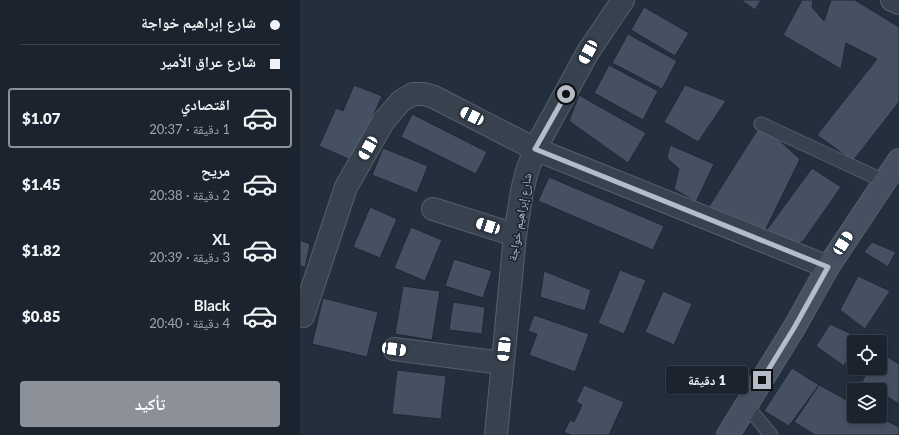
<!DOCTYPE html>
<html lang="ar">
<meta charset="utf-8">
<style>
:root{--surface:#1b232e;--page:#242b36;--text:#f1f3f6;--muted:#a0a4aa;--line:#39404a;--accent:#8c9099}
body{margin:0;font-family:Lato,"Noto Naskh Arabic",sans-serif;background:var(--page);color:var(--text);direction:rtl;height:100vh;display:flex;flex-direction:column;font-size:15px;white-space:nowrap}
*{box-sizing:border-box;margin:0}
p{font-size:13px;color:var(--muted)}
.icon{flex:none;width:22px;height:22px;fill:none;stroke:currentColor;stroke-width:2;stroke-linecap:round;stroke-linejoin:round}
.map{position:relative;flex:1;overflow:hidden;direction:ltr}
.details{display:flex;flex-direction:column;background:var(--surface);width:300px}
.details>*{flex:none}
.top-card{display:grid;align-content:center;height:88px;padding:0 20px;background:var(--surface)}
.fabs{position:absolute;left:547px;top:335px;display:grid;gap:8px}
.fabs a{display:grid;place-items:center;width:40px;height:40px;border-radius:4px;background:var(--surface);box-shadow:0 2px 6px #0003,0 0 0 1px var(--line);font-size:20px}
.end{position:absolute;width:18px;height:18px;margin:-9px;border:5px solid #b4bcc9;background:#111;box-shadow:0 0 0 2px #111}
.from{border-radius:50%}
.bubble{position:absolute;height:28px;border-radius:4px;background:var(--surface);box-shadow:0 2px 6px #0003,0 0 0 1px var(--line);font-size:13px;font-weight:800;line-height:28px;text-align:center;direction:rtl}
.car{position:absolute;width:12px;height:24px;margin:-12px -6px;border-radius:5px;box-shadow:0 0 3px 1px #0007;background:linear-gradient(#fff 24%,#345 0 40%,#fff 0 76%,#345 0 86%,#fff 0)}
.top-card b{display:flex;align-items:center;gap:14px;height:38px;font-size:15px}
.top-card b+b{border-top:1px solid var(--line)}
.top-card i{width:10px;height:10px;background:var(--text)}
ul{padding:0;list-style:none}
li{display:flex;align-items:center;gap:12px;height:60px;margin:0 8px 6px;padding:0 12px;border:2px solid transparent;border-radius:4px}
li div{flex:1}
li b{display:block;font-size:15px}
li em{font-style:normal;font-weight:800}
li.selected{border-color:var(--accent)}
li>.icon{width:36px;height:36px;stroke-width:1.5}
.action{display:flex;gap:8px;margin-top:auto;padding:8px 20px}
.action a{flex:1;height:46px;border-radius:4px;background:var(--accent);color:#fff;font-size:16px;font-weight:800;line-height:46px;text-align:center}
main{display:flex;flex:1;min-height:0}
.map>svg:first-child{display:block}
.building{fill:#455162;stroke:#1f2835}
.lines{fill:none;stroke-linecap:round;stroke-linejoin:round}
.lane-casing{stroke:#565f6c;stroke-width:15}
.street-casing{stroke:#565f6c;stroke-width:24}
.secondary-casing{stroke:#565f6c;stroke-width:24}
.lane{stroke:#38414e;stroke-width:13}
.street{stroke:#38414e;stroke-width:22}
.secondary{stroke:#465061;stroke-width:22}
.route{stroke:#b4bcc9;stroke-width:5}
.labels{text-anchor:middle;stroke-width:3.5;stroke-linejoin:round;paint-order:stroke}
.street-label{font-size:12px;fill:#b4bcc9;stroke:#1d2633}
</style>
<main>
<div class="map">
<svg width="599" height="435" viewBox="0 0 599 435">
<rect width="100%" height="100%" fill="#242f3e"/>
<g class="building">
<path d="M 441,0 L 461,0 L 455,10 Z"/>
<path d="M 502,0 L 513,0 L 512,7 L 524,21 L 531,0 L 555,0 L 599,27 L 599,102 L 553,161 L 517,135 L 577,59 L 546,43 L 541,69 L 483,35 Z"/>
<path d="M 344,7 L 389,33 L 375,56 L 331,30 Z"/>
<path d="M 328,34 L 377,61 L 362,89 L 312,63 Z"/>
<path d="M 309,65 L 358,91 L 343,120 L 294,93 Z"/>
<path d="M 54,85 L 82,96 L 53,161 L 19,146 L 36,108 L 43,111 Z"/>
<path d="M 385,85 L 426,101 L 398,142 L 364,122 Z"/>
<path d="M 279,95 L 346,133 L 328,163 L 269,121 Z"/>
<path d="M 112,114 L 187,152 L 176,174 L 101,137 Z"/>
<path d="M 461,124 L 500,159 L 463,235 L 408,208 Z"/>
<path d="M 370,145 L 414,164 L 396,202 L 374,189 L 379,169 L 367,158 Z"/>
<path d="M 83,148 L 128,166 L 117,193 L 72,175 Z"/>
<path d="M 512,168 L 541,187 L 504,240 L 496,246 L 463,235 Z"/>
<path d="M 249,177 L 364,226 L 353,250 L 238,201 Z"/>
<path d="M 70,207 L 97,219 L 80,258 L 53,247 Z"/>
<path d="M 111,227 L 142,240 L 125,281 L 94,268 Z"/>
<path d="M 0,240 L 10,244 L 5,268 L 0,265 Z"/>
<path d="M 572,242 L 596,252 L 588,267 L 564,252 Z"/>
<path d="M 154,259 L 192,271 L 183,298 L 145,286 Z"/>
<path d="M 320,270 L 346,280 L 324,334 L 298,323 Z"/>
<path d="M 244,271 L 291,290 L 285,311 L 240,297 Z"/>
<path d="M 558,276 L 590,291 L 565,329 L 540,310 Z"/>
<path d="M 103,286 L 140,291 L 132,340 L 95,334 Z"/>
<path d="M 363,291 L 392,304 L 374,345 L 345,332 Z"/>
<path d="M 23,298 L 78,312 L 67,357 L 12,344 Z"/>
<path d="M 153,302 L 185,307 L 182,334 L 149,330 Z"/>
<path d="M 234,315 L 289,334 L 275,372 L 229,355 L 237,334 L 228,331 Z"/>
<path d="M 530,324 L 560,338 L 557,342 L 554,342 L 554,348 L 544,366 L 516,346 Z"/>
<path d="M 580,352 L 599,364 L 599,404 L 580,392 L 580,390 L 576,390 L 562,382 L 569,368 L 580,368 Z"/>
<path d="M 492,368 L 519,385 L 489,426 L 464,411 Z"/>
<path d="M 97,370 L 146,376 L 141,419 L 92,414 Z"/>
<path d="M 284,385 L 324,402 L 309,435 L 271,435 L 264,432 L 270,420 L 274,422 L 282,405 L 276,402 Z"/>
<path d="M 519,385 L 554,404 L 554,416 L 577,416 L 599,427 L 599,435 L 515,435 L 494,422 Z"/>
</g>
<g class="lines">
<defs>
<g id="lane">
<path d="M 461,124 L 584,181"/>
<path d="M 446,405 L 471,435"/>
</g>
<g id="street">
<path d="M 592,0 L 599,3"/>
<path d="M 133,209 L 215,235"/>
<path d="M 3,316 L 46,187 L 83,122 L 101,101 L 113,94 L 124,94 L 134,97 L 235,149 L 528,267"/>
<path d="M 94,349 L 202,363"/>
<path d="M 196,435 L 215,235 L 222,191 L 227,171 L 235,149 L 288,52 L 323,0"/>
</g>
<path id="secondary" d="M 428,435 L 494,328 L 528,267 L 599,160"/>
</defs>
<use href="#lane" class="lane-casing"/>
<use href="#street" class="street-casing"/>
<use href="#secondary" class="secondary-casing"/>
<use href="#lane" class="lane"/>
<use href="#street" class="street"/>
<use href="#secondary" class="secondary"/>
</g>
<g class="lines">
<path class="route" d="M 266,94 L 235,149 L 528,267 L 494,328 L 462,380"/>
</g>
<g class="labels">
<g class="street-label">
<text transform="translate(220 217) rotate(-80)" y="4">شارع إبراهيم خواجة</text>
</g>
</g>
</svg>
<div class="fabs">
<a><svg class="icon" aria-label="locate" viewBox="0 0 24 24"><circle cx="12" cy="12" r="6"/><path d="M12 2v4M12 18v4M2 12h4M18 12h4"/></svg></a>
<a><svg class="icon" aria-label="layers" viewBox="0 0 24 24"><path d="M12 4l9 5-9 5-9-5zM3 14l9 5 9-5"/></svg></a>
</div>
<i class="end from" style="left:266px;top:94px"></i>
<i class="end" style="left:462px;top:380px"></i>
<div class="bubble" style="left:366px;top:366px;width:82px">1 دقيقة</div>
<i class="car" style="left:288px;top:52px;rotate:208deg"></i>
<i class="car" style="left:172px;top:116px;rotate:297deg"></i>
<i class="car" style="left:68px;top:148px;rotate:210deg"></i>
<i class="car" style="left:188px;top:226px;rotate:288deg"></i>
<i class="car" style="left:543px;top:243px;rotate:32deg"></i>
<i class="car" style="left:94px;top:349px;rotate:98deg"></i>
<i class="car" style="left:204px;top:349px;rotate:186deg"></i>
</div>
<section class="details">
<div class="top-card">
<b><i class="from"></i>شارع إبراهيم خواجة</b>
<b><i></i>شارع عراق الأمير</b>
</div>
<ul>
<li class="selected"><svg class="icon" aria-label="car" viewBox="0 0 24 24"><path d="M5 17H2v-5l4-1 3-4h7l3 4 3 1v5h-3M9 17h6M6 11h13"/><circle cx="7" cy="17" r="2"/><circle cx="17" cy="17" r="2"/></svg><div><b>اقتصادي</b><p>1 دقيقة · 20:37</p></div><em>$1.07</em></li>
<li><svg class="icon" aria-label="car" viewBox="0 0 24 24"><path d="M5 17H2v-5l4-1 3-4h7l3 4 3 1v5h-3M9 17h6M6 11h13"/><circle cx="7" cy="17" r="2"/><circle cx="17" cy="17" r="2"/></svg><div><b>مريح</b><p>2 دقيقة · 20:38</p></div><em>$1.45</em></li>
<li><svg class="icon" aria-label="car" viewBox="0 0 24 24"><path d="M5 17H2v-5l4-1 3-4h7l3 4 3 1v5h-3M9 17h6M6 11h13"/><circle cx="7" cy="17" r="2"/><circle cx="17" cy="17" r="2"/></svg><div><b>XL</b><p>3 دقيقة · 20:39</p></div><em>$1.82</em></li>
<li><svg class="icon" aria-label="car" viewBox="0 0 24 24"><path d="M5 17H2v-5l4-1 3-4h7l3 4 3 1v5h-3M9 17h6M6 11h13"/><circle cx="7" cy="17" r="2"/><circle cx="17" cy="17" r="2"/></svg><div><b>Black</b><p>4 دقيقة · 20:40</p></div><em>$0.85</em></li>
</ul>
<div class="action"><a>تأكيد</a></div>
</section>
</main>
